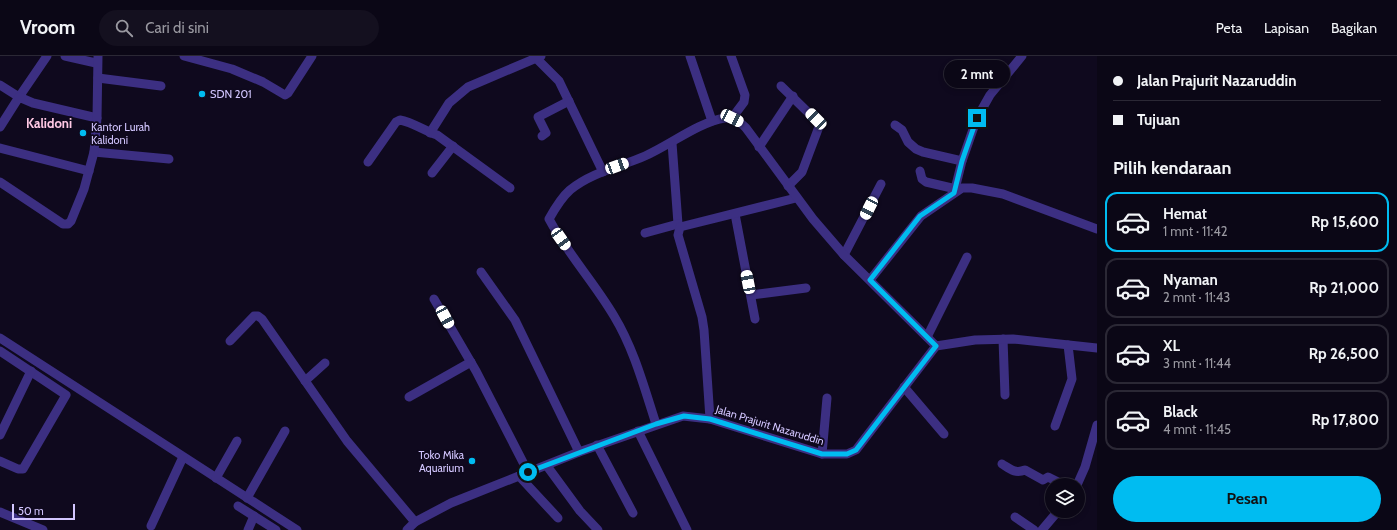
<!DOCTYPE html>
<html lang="id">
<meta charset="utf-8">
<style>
:root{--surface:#0b0716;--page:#14101f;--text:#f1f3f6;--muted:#9a99a1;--line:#2b2835;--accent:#00bcf1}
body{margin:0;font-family:Cabin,sans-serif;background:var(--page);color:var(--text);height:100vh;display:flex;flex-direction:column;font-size:15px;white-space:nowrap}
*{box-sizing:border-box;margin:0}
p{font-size:13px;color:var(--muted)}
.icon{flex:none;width:22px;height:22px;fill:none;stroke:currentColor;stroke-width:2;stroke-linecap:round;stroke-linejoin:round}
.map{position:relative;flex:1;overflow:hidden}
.details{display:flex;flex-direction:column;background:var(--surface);width:300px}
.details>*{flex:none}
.banner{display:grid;align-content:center;height:88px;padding:0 16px;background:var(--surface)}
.tools{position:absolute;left:1045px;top:422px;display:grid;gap:8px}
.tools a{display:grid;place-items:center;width:40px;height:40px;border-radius:50%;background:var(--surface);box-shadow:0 2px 6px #0003,0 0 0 1px var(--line);font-size:20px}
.scale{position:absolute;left:12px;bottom:10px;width:63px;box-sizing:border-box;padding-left:4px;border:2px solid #d3c6ff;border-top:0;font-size:11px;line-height:14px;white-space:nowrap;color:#d3c6ff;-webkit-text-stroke:3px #0f091e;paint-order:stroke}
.end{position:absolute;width:18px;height:18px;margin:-9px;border:5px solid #00bcf1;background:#111;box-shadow:0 0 0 2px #111}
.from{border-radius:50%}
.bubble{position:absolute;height:28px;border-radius:14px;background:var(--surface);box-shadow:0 2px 6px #0003,0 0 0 1px var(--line);font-size:13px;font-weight:700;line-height:28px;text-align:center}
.car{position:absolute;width:12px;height:24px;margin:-12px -6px;border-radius:5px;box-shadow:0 0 3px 1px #0007;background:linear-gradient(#fff 24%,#345 0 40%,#fff 0 76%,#345 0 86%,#fff 0)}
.banner b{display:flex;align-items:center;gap:14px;height:38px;font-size:15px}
.banner b+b{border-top:1px solid var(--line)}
.banner i{width:10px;height:10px;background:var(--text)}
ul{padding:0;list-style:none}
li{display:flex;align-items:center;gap:12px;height:60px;margin:0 8px 6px;padding:0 8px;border:2px solid var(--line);border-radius:12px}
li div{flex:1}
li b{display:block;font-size:15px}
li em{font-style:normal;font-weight:700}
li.active{border-color:var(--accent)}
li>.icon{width:36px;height:36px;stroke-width:1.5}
h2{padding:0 16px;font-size:18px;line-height:48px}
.button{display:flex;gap:8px;margin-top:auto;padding:8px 16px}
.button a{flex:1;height:46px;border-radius:24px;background:var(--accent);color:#111;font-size:16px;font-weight:700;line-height:46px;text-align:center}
header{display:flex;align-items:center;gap:24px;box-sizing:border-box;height:56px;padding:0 20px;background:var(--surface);border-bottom:1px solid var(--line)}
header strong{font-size:19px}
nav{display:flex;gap:22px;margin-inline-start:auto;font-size:14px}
.search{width:280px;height:36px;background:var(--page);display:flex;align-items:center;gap:10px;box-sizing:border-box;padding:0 14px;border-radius:22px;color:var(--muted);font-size:15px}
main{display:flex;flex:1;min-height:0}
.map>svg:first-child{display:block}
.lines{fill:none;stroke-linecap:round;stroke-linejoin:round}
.minor{stroke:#3c2f82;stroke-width:9}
.route{stroke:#00bcf1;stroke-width:5}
.poi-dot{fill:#00bcf1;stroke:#0f091e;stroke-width:1.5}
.labels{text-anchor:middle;stroke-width:3.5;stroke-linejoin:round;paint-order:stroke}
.poi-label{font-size:11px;fill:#d3c6ff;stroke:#0f091e;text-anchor:start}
.street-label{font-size:11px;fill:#d3c6ff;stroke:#0f091e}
.quarter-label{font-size:13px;font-weight:bold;fill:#ffc8e4;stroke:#0f091e}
</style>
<header>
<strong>Vroom</strong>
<div class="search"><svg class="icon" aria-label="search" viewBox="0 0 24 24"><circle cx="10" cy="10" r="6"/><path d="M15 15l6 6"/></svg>Cari di sini</div>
<nav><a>Peta</a><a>Lapisan</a><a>Bagikan</a></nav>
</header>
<main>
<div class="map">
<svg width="1097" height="474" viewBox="0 0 1097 474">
<rect width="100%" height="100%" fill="#0f091e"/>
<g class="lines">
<g class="minor">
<path d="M 65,0 L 96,7"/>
<path d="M 184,0 L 232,13 L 263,26 L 285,39 L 288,37 L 312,0"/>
<path d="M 534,0 L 559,25 L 603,116"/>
<path d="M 690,0 L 712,65"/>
<path d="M 731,0 L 745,39 L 744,46 L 732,62"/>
<path d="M 98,22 L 161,30"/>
<path d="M 0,29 L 19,41 L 47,0"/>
<path d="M 781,30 L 820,68 L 802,116 L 788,130"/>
<path d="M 895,69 L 902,74 L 908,86 L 916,93 L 923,96 L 962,105"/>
<path d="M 0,71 L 19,41 L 33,47 L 97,62"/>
<path d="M 430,77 L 449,47 L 468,31 L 541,0"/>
<path d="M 542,80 L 546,77 L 538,61 L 569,45"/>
<path d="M 672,87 L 678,168 L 680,171"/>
<path d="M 759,91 L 793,40"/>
<path d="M 0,92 L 89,115"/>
<path d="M 94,96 L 169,103"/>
<path d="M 368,106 L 396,66 L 400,64 C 412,66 425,75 437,79 L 510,132"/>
<path d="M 920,115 L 922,123 L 926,126 L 956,133"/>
<path d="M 432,117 L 453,90"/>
<path d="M 0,126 L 63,168 L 68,168 L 71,165 L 84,133 L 94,96 L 97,62 L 98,0"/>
<path d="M 954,137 L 962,105 L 977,62 L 990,39 L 1022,0"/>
<path d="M 735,158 L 755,263"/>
<path d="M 645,177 L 678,168"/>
<path d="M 844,199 L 881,128"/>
<path d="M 481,216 L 515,264 L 579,396"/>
<path d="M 870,224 L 921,160 L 962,132 L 972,132 L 1003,138 L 1097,173"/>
<path d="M 751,239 L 806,232"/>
<path d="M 434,243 L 476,315 L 528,416"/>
<path d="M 927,281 L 967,201"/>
<path d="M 0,282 L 297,474"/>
<path d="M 1003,283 L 1005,339"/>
<path d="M 230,285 L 254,260 L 258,260 L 262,263 L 347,385 L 415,466"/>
<path d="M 0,295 L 66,339 L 23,413 L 18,413 L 0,405"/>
<path d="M 305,325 L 325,307"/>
<path d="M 904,331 L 944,378"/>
<path d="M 409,341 L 471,306"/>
<path d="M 710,363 L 704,274 L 702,261 L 678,179 L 680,171 L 796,142"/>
<path d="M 656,368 C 644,331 634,293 614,260 C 594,226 567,197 549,163 C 554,154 562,141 570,134 C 592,116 620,111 645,100 C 670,89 699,66 725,62 C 734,61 740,66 746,72 L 813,163 L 844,199 L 936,290"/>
<path d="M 1055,370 L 1072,323 L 1068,289"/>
<path d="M 638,375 L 687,474"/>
<path d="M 0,379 L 31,315"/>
<path d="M 597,389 L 633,457"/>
<path d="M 822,398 L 827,342"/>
<path d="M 1002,408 C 1010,413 1015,418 1025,414 L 1043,424 L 1048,421 L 1064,429"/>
<path d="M 547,410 L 580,455 L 598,474"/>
<path d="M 519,420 L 558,462"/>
<path d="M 216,422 L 237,385"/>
<path d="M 1077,429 L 1085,411 L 1097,369"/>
<path d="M 247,442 L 285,375"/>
<path d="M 238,450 L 276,474"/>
<path d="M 0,456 L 43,474"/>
<path d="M 1015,461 L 1034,474"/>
<path d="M 151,470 L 183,401"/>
<path d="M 248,474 L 254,460"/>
<path d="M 407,474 L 415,466 L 451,447 L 579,396 L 683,360 L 710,363 L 822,398 L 847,398 L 856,394 L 936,290 L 975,284 L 1013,283 L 1097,292"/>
<path d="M 1042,474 L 1058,455"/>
</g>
</g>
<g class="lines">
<path class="route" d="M 528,416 L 656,368 L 684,360 L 710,363 L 822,398 L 847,398 L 856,394 L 936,290 L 870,224 L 920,160 L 954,137 L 962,105 L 977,62"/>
</g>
<g class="poi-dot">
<circle cx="202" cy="38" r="4"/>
<circle cx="83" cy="77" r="4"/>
<circle cx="472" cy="405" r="4"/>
</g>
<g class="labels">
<g class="poi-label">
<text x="210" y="42">SDN 201</text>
<text x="91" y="75">Kantor Lurah<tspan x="91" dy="13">Kalidoni</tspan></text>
<text x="464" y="403" text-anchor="end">Toko Mika<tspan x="464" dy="13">Aquarium</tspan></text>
</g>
<g class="street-label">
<text transform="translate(770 369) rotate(17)" y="4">Jalan Prajurit Nazaruddin</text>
</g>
<g class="quarter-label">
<text x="49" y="72">Kalidoni</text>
</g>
</g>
</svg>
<div class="tools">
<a><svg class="icon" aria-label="layers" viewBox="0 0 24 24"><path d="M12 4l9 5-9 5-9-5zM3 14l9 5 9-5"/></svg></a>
</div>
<div class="scale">50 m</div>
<i class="end from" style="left:528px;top:416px"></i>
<i class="end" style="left:977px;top:62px"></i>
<div class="bubble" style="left:944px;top:4px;width:66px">2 mnt</div>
<i class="car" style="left:732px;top:62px;rotate:116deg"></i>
<i class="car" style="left:816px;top:63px;rotate:315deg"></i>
<i class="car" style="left:617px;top:110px;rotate:70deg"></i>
<i class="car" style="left:869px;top:152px;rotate:207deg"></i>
<i class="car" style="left:561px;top:183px;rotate:145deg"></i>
<i class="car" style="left:748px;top:226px;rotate:349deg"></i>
<i class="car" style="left:445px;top:261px;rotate:151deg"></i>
</div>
<section class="details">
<div class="banner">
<b><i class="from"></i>Jalan Prajurit Nazaruddin</b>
<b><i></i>Tujuan</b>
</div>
<h2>Pilih kendaraan</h2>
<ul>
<li class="active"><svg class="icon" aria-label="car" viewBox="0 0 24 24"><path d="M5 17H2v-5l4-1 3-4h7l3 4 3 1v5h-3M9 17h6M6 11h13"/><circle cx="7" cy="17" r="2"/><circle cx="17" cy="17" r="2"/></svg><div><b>Hemat</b><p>1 mnt · 11:42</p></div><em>Rp 15,600</em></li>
<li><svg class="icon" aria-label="car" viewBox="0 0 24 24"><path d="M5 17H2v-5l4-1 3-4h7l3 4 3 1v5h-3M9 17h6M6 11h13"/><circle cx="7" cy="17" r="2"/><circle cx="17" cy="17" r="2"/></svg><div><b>Nyaman</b><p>2 mnt · 11:43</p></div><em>Rp 21,000</em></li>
<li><svg class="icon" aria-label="car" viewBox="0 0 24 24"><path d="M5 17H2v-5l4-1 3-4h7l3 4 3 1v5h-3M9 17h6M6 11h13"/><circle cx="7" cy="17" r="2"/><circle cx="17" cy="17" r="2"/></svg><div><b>XL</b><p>3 mnt · 11:44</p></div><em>Rp 26,500</em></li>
<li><svg class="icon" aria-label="car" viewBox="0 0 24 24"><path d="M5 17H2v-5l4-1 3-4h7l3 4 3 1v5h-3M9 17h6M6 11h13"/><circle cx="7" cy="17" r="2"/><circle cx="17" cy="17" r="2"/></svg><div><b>Black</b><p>4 mnt · 11:45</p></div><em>Rp 17,800</em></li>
</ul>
<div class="button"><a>Pesan</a></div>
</section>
</main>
